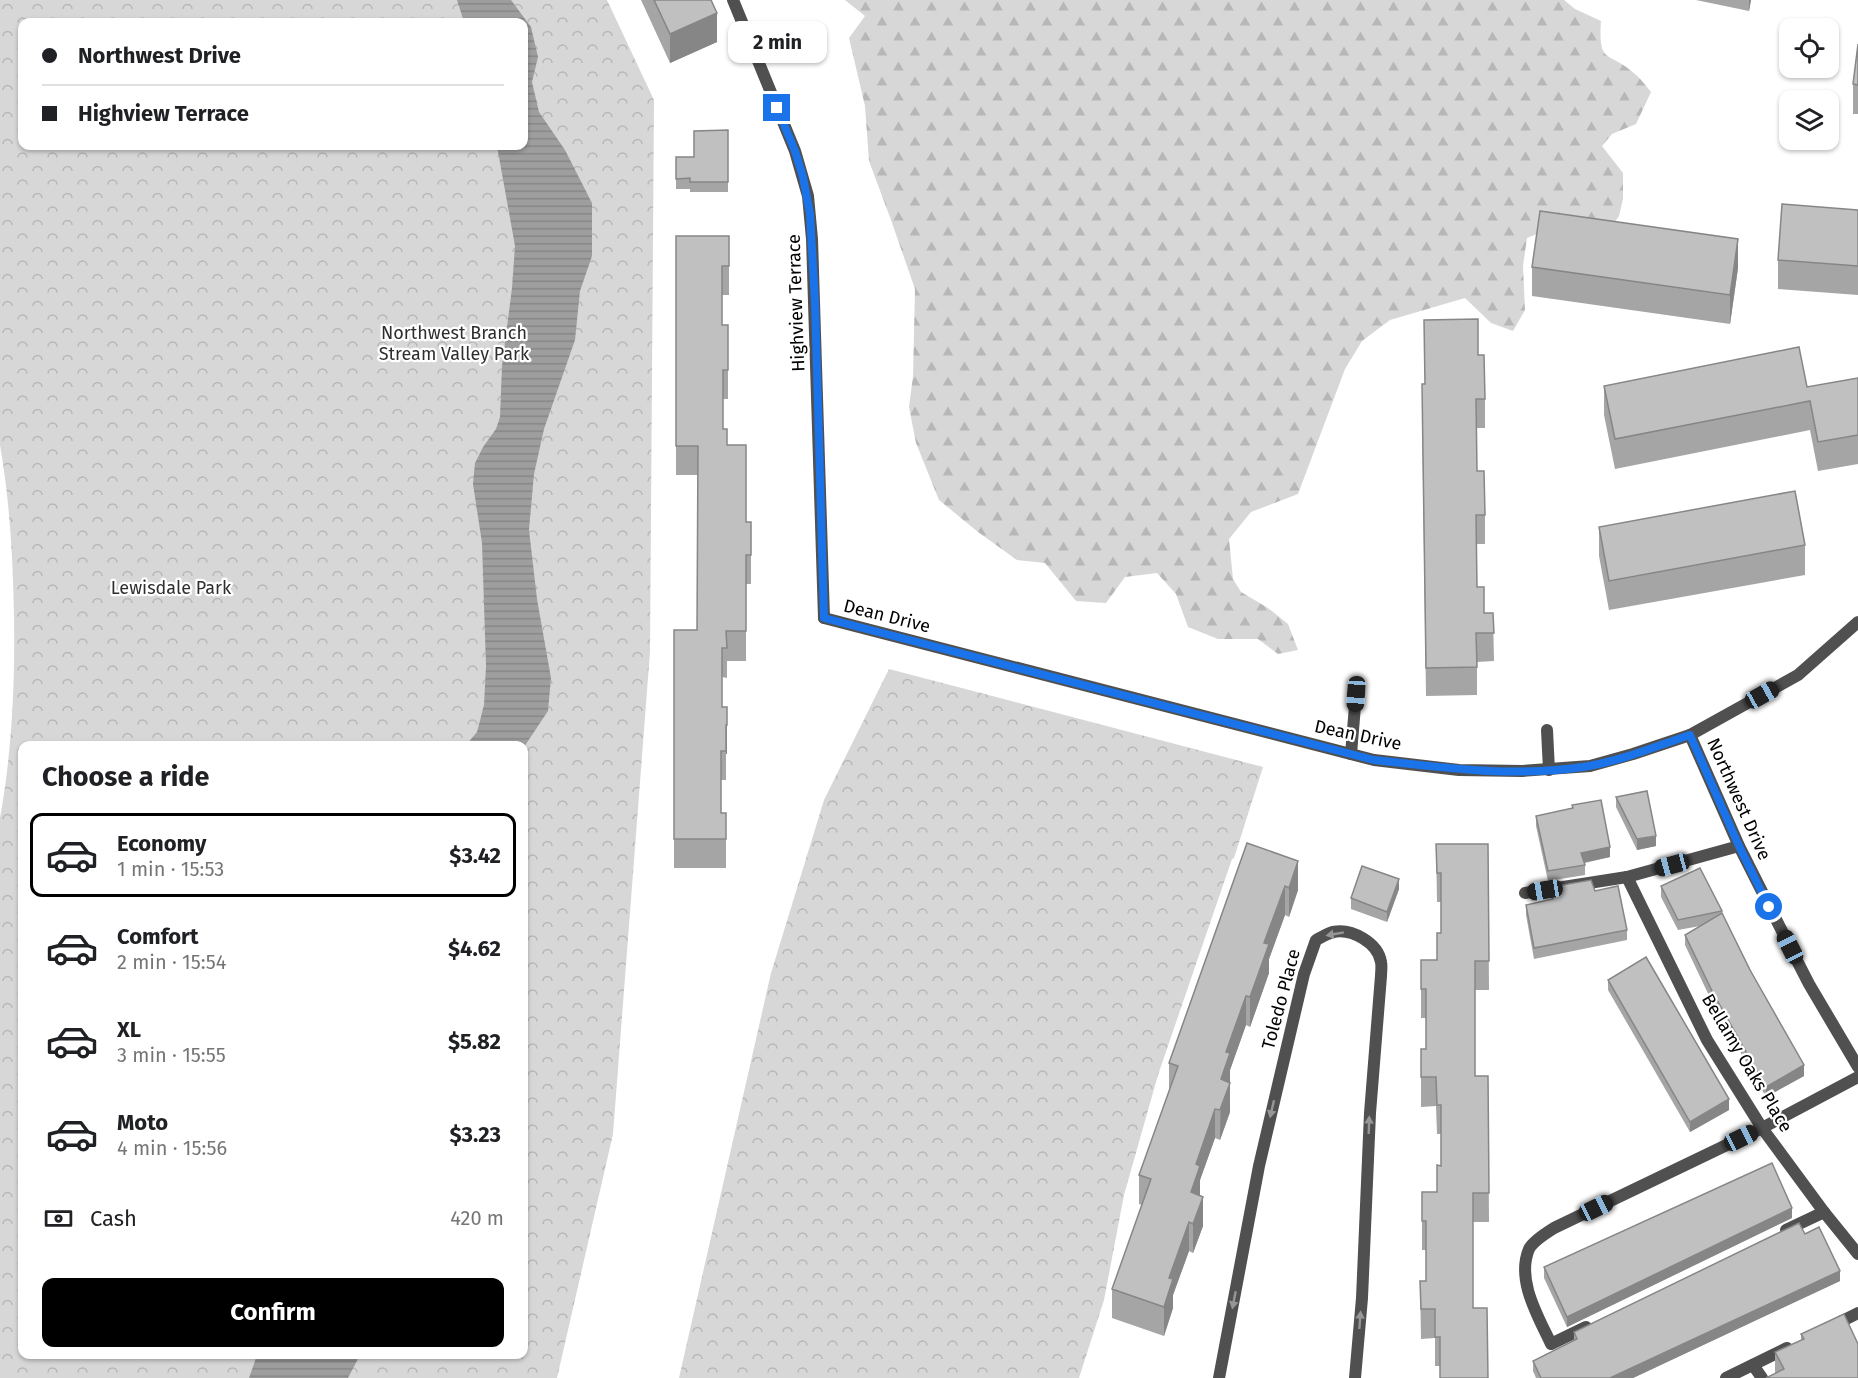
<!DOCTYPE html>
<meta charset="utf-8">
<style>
:root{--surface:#fff;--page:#f2f2f2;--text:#202124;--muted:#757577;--line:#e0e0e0;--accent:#000}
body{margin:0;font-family:"Fira Sans",sans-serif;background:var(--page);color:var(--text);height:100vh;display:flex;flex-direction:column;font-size:22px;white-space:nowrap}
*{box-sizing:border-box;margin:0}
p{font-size:20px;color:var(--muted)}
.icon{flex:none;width:33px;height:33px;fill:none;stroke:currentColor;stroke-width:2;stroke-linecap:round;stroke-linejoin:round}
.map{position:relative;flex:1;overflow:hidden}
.side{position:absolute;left:18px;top:741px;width:510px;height:618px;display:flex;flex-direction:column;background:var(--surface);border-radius:12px;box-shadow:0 2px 4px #0004}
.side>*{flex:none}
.banner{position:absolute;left:18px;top:18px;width:510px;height:132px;border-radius:12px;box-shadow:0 2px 4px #0004;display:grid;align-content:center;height:132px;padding:0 24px;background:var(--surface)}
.controls{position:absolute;left:1779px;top:18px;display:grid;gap:12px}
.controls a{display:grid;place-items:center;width:60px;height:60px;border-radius:12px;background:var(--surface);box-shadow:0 2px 4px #0004;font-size:30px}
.end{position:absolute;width:27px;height:27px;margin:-14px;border:8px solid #1a73e8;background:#fff;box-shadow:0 0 0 3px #fff}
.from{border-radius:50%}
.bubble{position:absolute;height:42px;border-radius:12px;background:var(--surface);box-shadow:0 2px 4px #0004;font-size:20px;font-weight:700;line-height:42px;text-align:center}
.car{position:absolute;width:18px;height:36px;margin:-18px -9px;border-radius:8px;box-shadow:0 0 4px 2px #0007;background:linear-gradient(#222 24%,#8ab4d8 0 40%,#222 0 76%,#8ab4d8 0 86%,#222 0)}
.banner b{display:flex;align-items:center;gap:21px;height:57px;font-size:22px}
.banner b+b{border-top:2px solid var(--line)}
.banner i{width:15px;height:15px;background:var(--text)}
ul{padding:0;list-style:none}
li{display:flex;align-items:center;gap:18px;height:84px;margin:0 12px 9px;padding:0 12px;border:3px solid transparent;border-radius:12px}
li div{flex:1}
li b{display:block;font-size:22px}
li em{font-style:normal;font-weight:700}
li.active{border-color:var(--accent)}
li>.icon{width:54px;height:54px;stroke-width:1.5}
h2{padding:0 24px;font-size:27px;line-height:72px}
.pay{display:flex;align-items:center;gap:15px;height:66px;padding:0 24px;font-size:22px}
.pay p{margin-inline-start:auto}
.action{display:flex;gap:12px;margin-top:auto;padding:12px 24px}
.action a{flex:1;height:69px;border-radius:12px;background:var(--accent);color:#fff;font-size:24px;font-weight:700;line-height:69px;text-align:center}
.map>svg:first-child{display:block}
.forest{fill:url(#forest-firs)}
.park{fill:url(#park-crowns);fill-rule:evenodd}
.water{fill:url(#water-rules)}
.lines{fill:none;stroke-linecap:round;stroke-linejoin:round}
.service{stroke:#505050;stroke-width:12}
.minor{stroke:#505050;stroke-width:12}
.wall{fill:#a5a5a5}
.shaded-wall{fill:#868686}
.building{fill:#c0c0c0;stroke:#868686;stroke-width:1.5}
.oneway{fill:#969696}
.route{stroke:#1a73e8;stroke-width:8}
.labels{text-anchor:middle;stroke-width:4.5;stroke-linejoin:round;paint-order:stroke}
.street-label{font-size:18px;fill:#000;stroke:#fff}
.park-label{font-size:18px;fill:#2e2e2e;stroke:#fff}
</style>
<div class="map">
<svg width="1858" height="1378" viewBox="0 0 1858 1378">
<defs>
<pattern id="forest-firs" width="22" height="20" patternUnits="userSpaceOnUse" patternTransform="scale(1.5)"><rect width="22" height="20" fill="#d7d7d7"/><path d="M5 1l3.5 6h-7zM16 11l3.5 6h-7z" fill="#b7b7b7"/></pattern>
<pattern id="park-crowns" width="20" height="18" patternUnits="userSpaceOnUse" patternTransform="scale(1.5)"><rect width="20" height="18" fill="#d7d7d7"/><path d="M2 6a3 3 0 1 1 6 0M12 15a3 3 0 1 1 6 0" fill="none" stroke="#b7b7b7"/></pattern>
<pattern id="water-rules" width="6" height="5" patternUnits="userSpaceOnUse" patternTransform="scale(1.5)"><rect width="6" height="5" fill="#9e9e9e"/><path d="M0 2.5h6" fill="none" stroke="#868686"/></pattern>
</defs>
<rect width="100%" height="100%" fill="#fff"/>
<path class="forest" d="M 845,0 L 1564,0 L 1575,9 L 1601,21 C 1598,66 1608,50 1635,74 C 1641,79 1646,86 1651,92 L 1636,124 L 1612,134 L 1602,146 L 1623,173 L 1623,199 L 1619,216 L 1601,242 L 1547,230 L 1527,238 L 1523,266 L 1525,310 L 1513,331 L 1491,323 L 1465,298 L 1390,320 L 1362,341 L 1345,369 L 1298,494 L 1251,512 L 1229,539 L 1233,579 L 1241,592 L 1268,608 L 1288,624 L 1298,650 L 1278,654 L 1258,639 L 1218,639 L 1188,627 L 1176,594 L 1157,573 L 1125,577 L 1106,603 L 1076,601 L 1045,563 L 1017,560 L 978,532 L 939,500 L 916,443 L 909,407 L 913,376 L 915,289 L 891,220 L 869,161 L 865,106 L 849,38 L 865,16 Z"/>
<g class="park">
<path d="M 0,0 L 607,0 L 654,100 L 650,652 L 613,1134 L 557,1378 L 0,1378 L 0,818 C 12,752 15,685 14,618 C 13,560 10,502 0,445 ZM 22,22 L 524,22 L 524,146 L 22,146 ZM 22,746 L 524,746 L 524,1354 L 22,1354 Z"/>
<path d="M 889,669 L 1263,767 L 1234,858 L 1232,859 L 1158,1075 L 1124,1195 L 1104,1300 L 1079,1378 L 679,1378 L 771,973 L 824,800 Z"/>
</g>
<g class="water">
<path d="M 457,0 L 511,0 L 531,27 L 538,57 L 532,82 L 539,112 L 565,150 L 592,203 L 592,256 L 580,291 L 575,340 L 544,429 L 534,474 L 529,530 L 537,599 L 551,678 L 548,711 L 524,747 L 466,745 L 477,732 L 484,705 L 486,666 L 482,543 L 473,484 L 475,463 L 483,447 L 496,429 L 500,417 L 502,366 L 512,288 L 515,246 L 497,146 L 524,146 L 524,22 L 464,22 Z"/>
<path d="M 257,1355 L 257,1354 L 360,1355 L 348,1378 L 249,1378 Z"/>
</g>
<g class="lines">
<g class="service">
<path d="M 733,0 L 795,151 L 808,196 L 812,239 L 824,618"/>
<path d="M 1547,730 L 1549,770"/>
<path d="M 1351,754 L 1356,694"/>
<path d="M 1753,1365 L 1762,1378"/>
</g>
<g class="minor">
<path d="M 824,618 L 1374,760 L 1459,770 L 1522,771 L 1590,766 L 1633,754 L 1690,735 L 1798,675 L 1858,622"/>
<path d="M 1690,735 L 1739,846 L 1790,947 L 1809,984 L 1858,1067"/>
<path d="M 1627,877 L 1707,1040 L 1762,1128 L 1824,1212 L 1858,1254"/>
<path d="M 1525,893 L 1627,877 L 1739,846"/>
<path d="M 1786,1230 L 1824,1212"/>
<path d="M 1832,1326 L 1858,1313"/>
<path d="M 1586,1327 L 1551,1344 C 1538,1316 1516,1280 1529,1249 C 1533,1241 1546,1233 1554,1228 L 1762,1128 L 1858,1077"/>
<path d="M 1219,1378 L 1259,1166 L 1304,974 L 1316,940 C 1322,937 1328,933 1333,932 C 1352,928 1378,943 1381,962 C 1382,967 1381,972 1381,976 L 1370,1113 L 1362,1298 L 1355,1378"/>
<path d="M 1726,1378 L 1787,1348"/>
</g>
</g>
<g class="wall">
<path d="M 641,0 L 711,0 L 717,42 L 670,63 Z"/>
<path d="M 1696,0 L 1751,0 L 1749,11 Z"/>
<path d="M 1858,44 L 1858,114 L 1853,114 L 1853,84 Z"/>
<path d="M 728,130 L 728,192 L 690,192 L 690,189 L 676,189 L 676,157 L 694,157 Z"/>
<path d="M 1858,210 L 1858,295 L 1778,289 L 1778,260 Z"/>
<path d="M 676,236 L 729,236 L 729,295 L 722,295 L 722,325 L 728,325 L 728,399 L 723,399 L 723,429 L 746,522 L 751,522 L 751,584 L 746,584 L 746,661 L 727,661 L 727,678 L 722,677 L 722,707 L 727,754 L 726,754 L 726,780 L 721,780 L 721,813 L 726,813 L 726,868 L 674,868 L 674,630 L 697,630 L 698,475 L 676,475 Z"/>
<path d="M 1532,267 L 1738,268 L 1730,324 L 1532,296 Z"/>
<path d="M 1424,320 L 1478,355 L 1485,399 L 1485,428 L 1476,428 L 1477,471 L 1485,515 L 1485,544 L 1476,544 L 1477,587 L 1484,613 L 1493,613 L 1494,661 L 1477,662 L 1477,695 L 1426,696 L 1422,413 L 1425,384 Z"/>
<path d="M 1858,378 L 1858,464 L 1818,471 L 1810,430 L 1615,469 L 1604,415 L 1604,386 L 1807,387 Z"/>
<path d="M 1599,527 L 1805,545 L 1805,575 L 1609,610 L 1599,556 Z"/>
<path d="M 1616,797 L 1656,846 L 1637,850 L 1616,807 Z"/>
<path d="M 1572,805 L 1610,857 L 1585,863 L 1585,875 L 1548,881 L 1536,826 L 1536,816 L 1572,808 Z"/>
<path d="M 1247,843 L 1298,890 L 1289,917 L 1285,915 L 1269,959 L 1269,973 L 1250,1027 L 1246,1025 L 1230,1070 L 1230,1112 L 1220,1140 L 1215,1138 L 1200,1180 L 1200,1195 L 1203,1226 L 1193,1253 L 1189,1251 L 1173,1295 L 1173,1308 L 1164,1336 L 1112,1318 L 1112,1289 L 1142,1205 L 1139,1204 L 1139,1175 L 1169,1091 L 1169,1063 Z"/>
<path d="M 1436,844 L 1488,844 L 1489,990 L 1475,990 L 1475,1076 L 1488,1076 L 1489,1222 L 1473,1222 L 1440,1366 L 1435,1366 L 1435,1338 L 1421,1339 L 1420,1281 L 1426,1281 L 1426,1250 L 1422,1250 L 1422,1192 L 1437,1192 L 1441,1166 L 1441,1134 L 1437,1134 L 1436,1106 L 1421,1107 L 1421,1049 L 1426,1049 L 1426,1018 L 1421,1018 L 1421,960 L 1437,960 L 1441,933 L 1441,902 L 1437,902 Z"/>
<path d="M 1661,886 L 1722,911 L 1722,913 L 1804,1076 L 1766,1097 L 1713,1004 L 1685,945 L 1685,935 L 1700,926 L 1678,930 L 1661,897 Z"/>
<path d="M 1551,887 L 1595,891 L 1627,930 L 1627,940 L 1534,959 L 1526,915 L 1526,905 L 1551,899 Z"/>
<path d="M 1399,889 L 1387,922 L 1351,909 L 1351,898 Z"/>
<path d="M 1608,980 L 1729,1110 L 1690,1132 L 1608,990 Z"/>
<path d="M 1792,1218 L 1567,1327 L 1544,1278 L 1544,1267 Z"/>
<path d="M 1805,1234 L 1840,1281 L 1633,1378 L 1536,1378 L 1533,1371 L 1533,1361 L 1574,1341 L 1574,1332 Z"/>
<path d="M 1801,1334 L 1858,1344 L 1775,1374 L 1775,1352 L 1801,1340 Z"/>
</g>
<g class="shaded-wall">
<path d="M 1749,0 L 1751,0 L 1749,11 Z"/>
<path d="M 717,13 L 717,42 L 670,63 L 670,34 Z"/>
<path d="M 1738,239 L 1738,268 L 1730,324 L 1730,295 Z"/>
<rect x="726" y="725" width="1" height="29"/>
<path d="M 1656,836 L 1656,846 L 1637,850 L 1637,839 Z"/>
<path d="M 1610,847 L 1610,857 L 1581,863 L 1581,853 Z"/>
<path d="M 1298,861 L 1298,890 L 1289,917 L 1289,888 Z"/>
<path d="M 1399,879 L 1399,889 L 1387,922 L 1387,912 Z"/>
<path d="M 1285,886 L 1285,915 L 1269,959 L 1269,973 L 1250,1027 L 1250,997 L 1264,943 Z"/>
<path d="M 1246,996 L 1246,1025 L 1230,1070 L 1230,1112 L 1220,1140 L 1221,1079 L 1226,1052 Z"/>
<path d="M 1804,1065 L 1804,1076 L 1766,1097 L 1766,1087 Z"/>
<path d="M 1729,1099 L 1729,1110 L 1690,1132 L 1690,1122 Z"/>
<path d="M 1215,1109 L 1215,1138 L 1200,1180 L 1200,1195 L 1191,1221 L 1191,1192 L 1196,1164 Z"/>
<path d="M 1203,1197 L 1203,1226 L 1193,1253 L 1193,1224 Z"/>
<path d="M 1792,1208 L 1792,1218 L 1567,1327 L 1567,1317 Z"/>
<path d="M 1189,1222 L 1189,1251 L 1173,1295 L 1173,1308 L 1164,1336 L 1164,1307 L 1169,1278 Z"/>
<path d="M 1840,1271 L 1840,1281 L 1633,1378 L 1610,1378 Z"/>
</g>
<g class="building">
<path d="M 654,0 L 711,0 L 717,13 L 670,34 Z"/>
<path d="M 1858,44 L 1858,85 L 1853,84 Z"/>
<path d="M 728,130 L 728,182 L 690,182 L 690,178 L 676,179 L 676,157 L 694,157 L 694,131 Z"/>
<path d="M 1782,204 L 1858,210 L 1858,266 L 1778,260 Z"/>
<path d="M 1540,211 L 1738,239 L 1730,295 L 1532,267 Z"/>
<path d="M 676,236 L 729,236 L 729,266 L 722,266 L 722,325 L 728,325 L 728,370 L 723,370 L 723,429 L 727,429 L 727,445 L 746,445 L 746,522 L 751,522 L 751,555 L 746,555 L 746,631 L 726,631 L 727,648 L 722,648 L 722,707 L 727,707 L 727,725 L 726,725 L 726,751 L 721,751 L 721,813 L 726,813 L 726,839 L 674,839 L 674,630 L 697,630 L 698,446 L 676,446 Z"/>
<path d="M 1478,319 L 1478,355 L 1484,355 L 1485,399 L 1476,399 L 1477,471 L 1484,471 L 1485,515 L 1476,515 L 1477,587 L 1484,587 L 1484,613 L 1493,613 L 1494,633 L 1476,633 L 1477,667 L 1426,668 L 1422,384 L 1425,384 L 1424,320 Z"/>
<path d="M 1799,347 L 1807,387 L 1858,378 L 1858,435 L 1818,442 L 1810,401 L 1615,439 L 1604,386 Z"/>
<path d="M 1795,491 L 1805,545 L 1609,581 L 1599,527 Z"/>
<path d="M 1647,791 L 1656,836 L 1637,839 L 1616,797 Z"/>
<path d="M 1601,800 L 1610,847 L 1581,853 L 1585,865 L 1548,871 L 1536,816 L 1573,808 L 1572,805 Z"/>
<path d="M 1247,843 L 1298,861 L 1289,888 L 1285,886 L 1264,943 L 1269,944 L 1250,997 L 1246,996 L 1226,1052 L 1230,1053 L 1221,1079 L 1230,1083 L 1220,1110 L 1215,1109 L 1196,1164 L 1200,1166 L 1191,1192 L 1203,1197 L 1193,1224 L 1189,1222 L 1169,1278 L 1173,1279 L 1164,1307 L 1112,1289 L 1151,1179 L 1139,1175 L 1178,1066 L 1169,1063 Z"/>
<path d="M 1436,844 L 1488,844 L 1489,961 L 1475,961 L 1475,1076 L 1488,1076 L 1489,1193 L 1473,1193 L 1473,1308 L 1487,1308 L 1488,1378 L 1440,1378 L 1440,1337 L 1435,1337 L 1435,1309 L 1421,1309 L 1420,1281 L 1426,1281 L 1426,1221 L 1422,1221 L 1422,1192 L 1437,1192 L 1437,1165 L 1441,1166 L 1441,1105 L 1437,1105 L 1436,1077 L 1421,1077 L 1421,1049 L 1426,1049 L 1426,989 L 1421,989 L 1421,960 L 1437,960 L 1437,933 L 1441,933 L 1441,873 L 1437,873 Z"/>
<path d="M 1362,866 L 1399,879 L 1387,912 L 1351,898 Z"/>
<path d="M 1700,868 L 1722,911 L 1678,920 L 1661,886 Z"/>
<path d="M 1591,880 L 1595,891 L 1618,886 L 1627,930 L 1534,948 L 1526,905 L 1553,899 L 1551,887 Z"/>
<path d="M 1722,913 L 1750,970 L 1804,1065 L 1766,1087 L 1713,993 L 1685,935 Z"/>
<path d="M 1646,957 L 1729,1099 L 1690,1122 L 1608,980 Z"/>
<path d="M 1772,1163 L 1792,1208 L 1567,1317 L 1544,1267 Z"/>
<path d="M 1799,1223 L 1805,1234 L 1819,1227 L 1840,1271 L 1610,1378 L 1541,1378 L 1533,1361 L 1577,1339 L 1574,1332 Z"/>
<path d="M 1844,1314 L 1858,1344 L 1858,1378 L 1766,1378 L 1784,1369 L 1775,1352 L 1804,1339 L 1801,1334 Z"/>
</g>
<defs><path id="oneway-solid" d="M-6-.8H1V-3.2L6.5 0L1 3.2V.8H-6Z" transform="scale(1.5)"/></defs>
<g class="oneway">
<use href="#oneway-solid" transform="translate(1335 934) rotate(170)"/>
<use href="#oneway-solid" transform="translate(1272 1109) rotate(103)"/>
<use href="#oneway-solid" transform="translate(1369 1125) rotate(-88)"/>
<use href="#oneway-solid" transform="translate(1234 1300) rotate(101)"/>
<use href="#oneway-solid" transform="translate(1360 1320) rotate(-86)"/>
</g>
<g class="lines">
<path class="route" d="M 777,108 L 795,151 L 803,177 L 810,214 L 815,302 L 824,618 L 1374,760 C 1445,768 1518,778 1589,766 C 1623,760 1657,746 1690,735 L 1739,846 L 1769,907"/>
</g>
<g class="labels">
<g class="street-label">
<text transform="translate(796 303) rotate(-92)" y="6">Highview Terrace</text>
<text transform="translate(887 616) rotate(14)" y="6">Dean Drive</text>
<text transform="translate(1358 735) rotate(12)" y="6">Dean Drive</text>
<text transform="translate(1739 799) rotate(66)" y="6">Northwest Drive</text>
<text transform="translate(1281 999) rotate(-75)" y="6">Toledo Place</text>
<text transform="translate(1747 1063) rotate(59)" y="6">Bellamy Oaks Place</text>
</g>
<g class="park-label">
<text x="454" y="339">Northwest Branch<tspan x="454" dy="21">Stream Valley Park</tspan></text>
<text x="171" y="594">Lewisdale Park</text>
</g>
</g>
</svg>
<div class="controls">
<a><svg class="icon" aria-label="locate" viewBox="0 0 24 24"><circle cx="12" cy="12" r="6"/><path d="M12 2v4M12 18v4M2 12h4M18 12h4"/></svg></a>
<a><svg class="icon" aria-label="layers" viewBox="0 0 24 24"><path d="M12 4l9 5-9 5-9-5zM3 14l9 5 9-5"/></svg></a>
</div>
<i class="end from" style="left:1769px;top:907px"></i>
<i class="end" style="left:777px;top:108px"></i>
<div class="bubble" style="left:728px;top:21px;width:99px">2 min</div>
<i class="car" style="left:1356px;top:694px;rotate:184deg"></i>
<i class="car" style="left:1762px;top:695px;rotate:61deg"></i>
<i class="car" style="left:1672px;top:865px;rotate:255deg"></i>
<i class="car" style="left:1545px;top:890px;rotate:261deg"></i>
<i class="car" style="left:1790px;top:947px;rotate:333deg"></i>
<i class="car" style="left:1741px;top:1138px;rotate:64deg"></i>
<i class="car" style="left:1596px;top:1208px;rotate:64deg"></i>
<div class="banner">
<b><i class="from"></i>Northwest Drive</b>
<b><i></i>Highview Terrace</b>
</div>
<section class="side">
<h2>Choose a ride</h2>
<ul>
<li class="active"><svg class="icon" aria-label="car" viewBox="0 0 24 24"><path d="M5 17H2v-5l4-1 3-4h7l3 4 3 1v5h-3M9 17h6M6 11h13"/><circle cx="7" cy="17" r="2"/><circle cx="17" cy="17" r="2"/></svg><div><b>Economy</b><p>1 min · 15:53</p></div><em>$3.42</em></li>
<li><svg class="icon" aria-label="car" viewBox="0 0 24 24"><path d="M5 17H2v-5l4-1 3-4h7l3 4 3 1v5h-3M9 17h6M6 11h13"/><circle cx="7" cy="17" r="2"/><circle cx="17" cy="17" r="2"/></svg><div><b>Comfort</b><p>2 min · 15:54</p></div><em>$4.62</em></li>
<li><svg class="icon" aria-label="car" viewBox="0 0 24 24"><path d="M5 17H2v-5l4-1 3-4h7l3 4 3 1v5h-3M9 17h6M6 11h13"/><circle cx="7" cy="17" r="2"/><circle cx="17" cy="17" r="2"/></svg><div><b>XL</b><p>3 min · 15:55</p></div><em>$5.82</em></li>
<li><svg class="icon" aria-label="car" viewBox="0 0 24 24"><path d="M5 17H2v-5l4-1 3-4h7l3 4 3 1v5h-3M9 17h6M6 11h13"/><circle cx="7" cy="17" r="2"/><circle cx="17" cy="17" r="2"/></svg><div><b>Moto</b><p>4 min · 15:56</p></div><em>$3.23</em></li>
</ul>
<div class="pay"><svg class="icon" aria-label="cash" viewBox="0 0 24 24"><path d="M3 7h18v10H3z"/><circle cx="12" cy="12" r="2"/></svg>Cash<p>420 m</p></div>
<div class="action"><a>Confirm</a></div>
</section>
</div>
